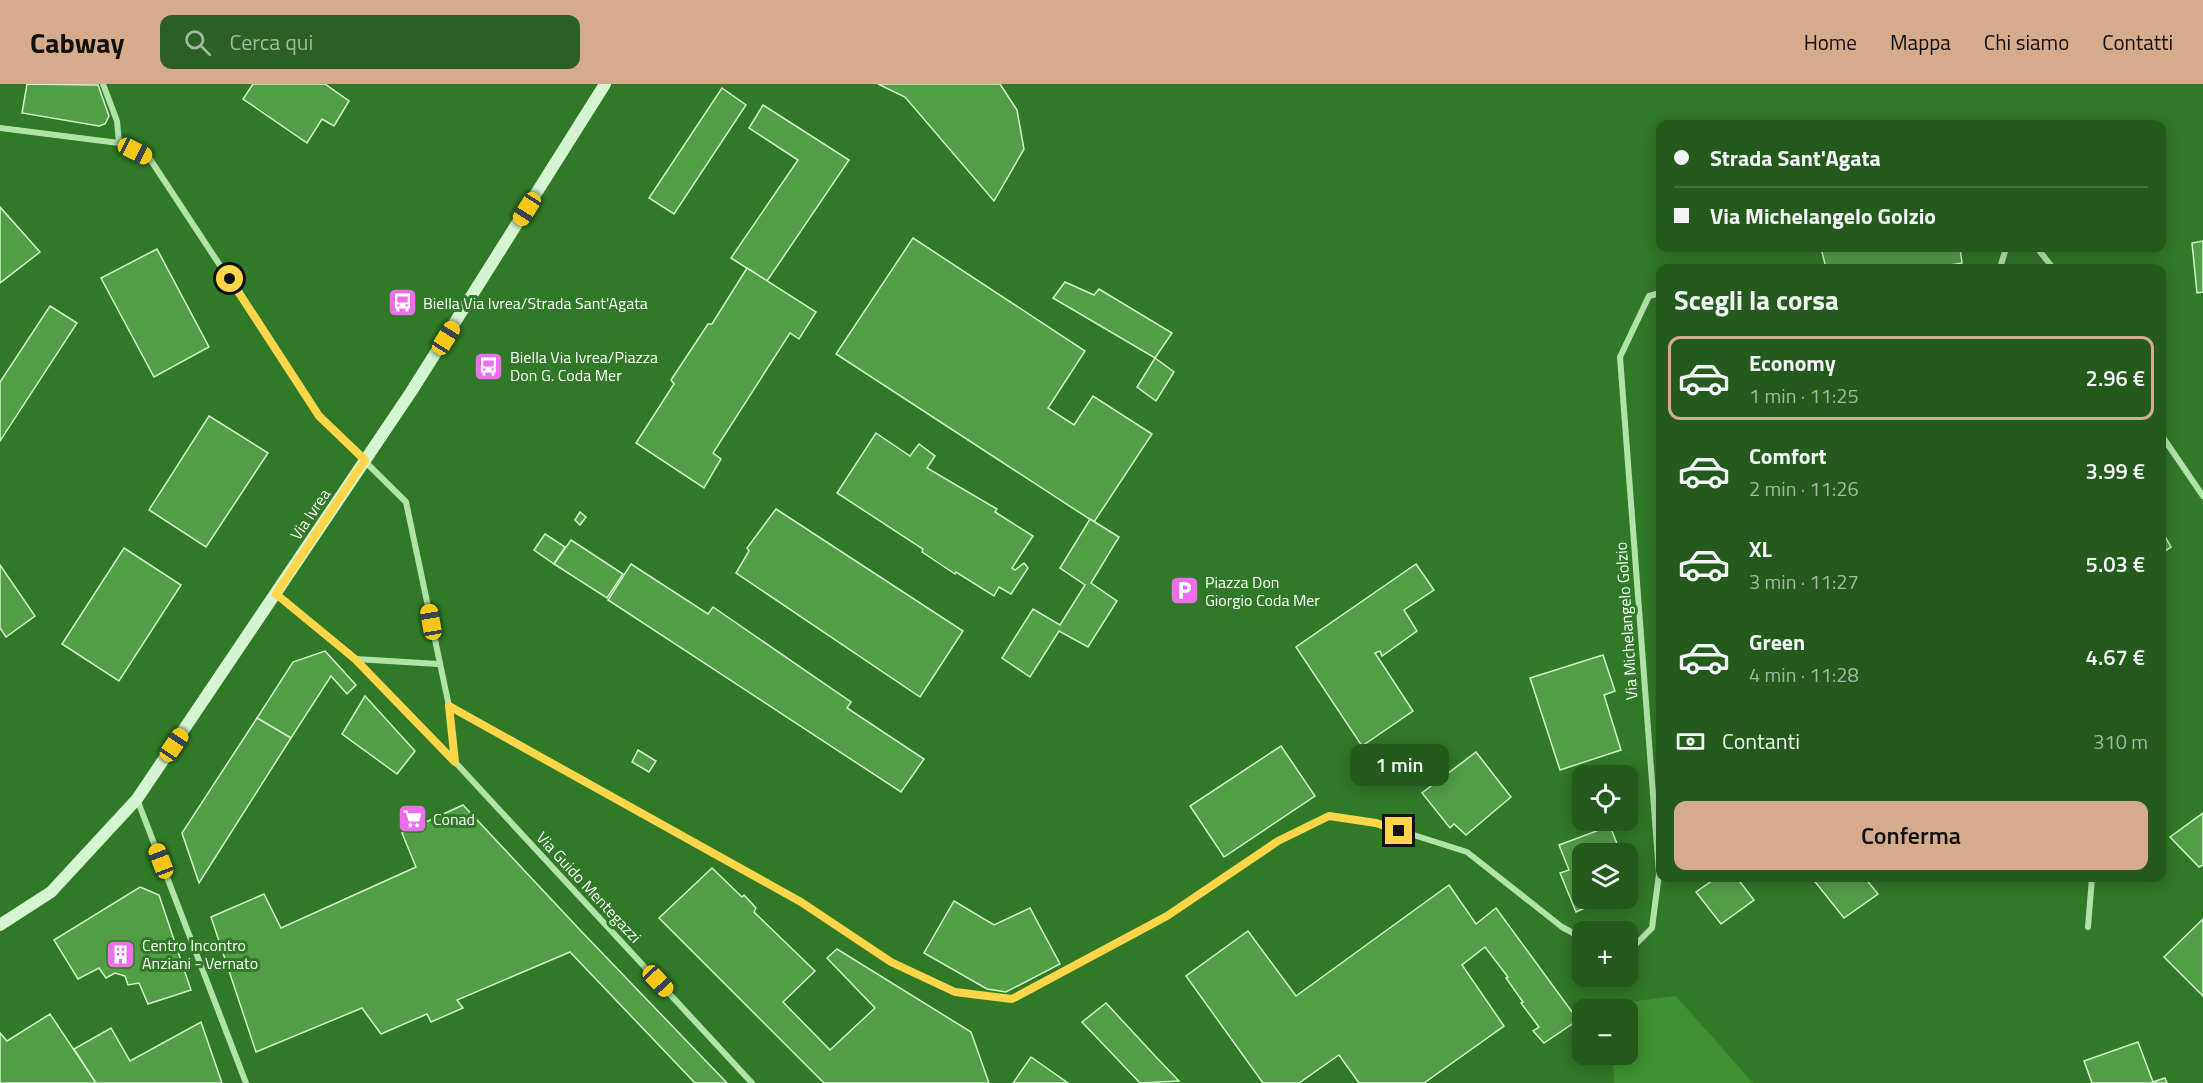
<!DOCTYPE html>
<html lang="it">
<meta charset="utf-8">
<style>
:root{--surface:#245b1c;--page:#2c6125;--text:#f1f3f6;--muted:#a3b9a3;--line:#41703b;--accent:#d6ab8b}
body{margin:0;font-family:"Titillium Web",sans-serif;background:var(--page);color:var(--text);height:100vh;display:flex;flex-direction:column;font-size:22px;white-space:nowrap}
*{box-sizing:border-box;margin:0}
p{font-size:20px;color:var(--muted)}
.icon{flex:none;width:33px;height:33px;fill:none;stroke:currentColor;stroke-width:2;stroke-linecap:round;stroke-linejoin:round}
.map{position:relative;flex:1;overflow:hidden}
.sheet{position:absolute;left:1656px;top:180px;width:510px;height:618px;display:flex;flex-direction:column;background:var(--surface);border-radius:12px;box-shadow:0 3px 15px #0003}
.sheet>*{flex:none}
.hud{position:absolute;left:1656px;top:36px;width:510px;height:132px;border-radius:12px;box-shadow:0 3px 15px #0003;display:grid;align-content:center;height:132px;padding:0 18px;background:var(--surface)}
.buttons{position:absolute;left:1572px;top:681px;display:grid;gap:12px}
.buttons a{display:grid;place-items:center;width:66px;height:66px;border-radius:12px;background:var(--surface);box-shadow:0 3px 15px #0003;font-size:30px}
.end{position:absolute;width:27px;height:27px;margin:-14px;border:8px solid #ffd54a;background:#111;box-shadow:0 0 0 3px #111}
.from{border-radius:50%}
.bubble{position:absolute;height:42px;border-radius:12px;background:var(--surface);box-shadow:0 3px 15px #0003;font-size:20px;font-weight:600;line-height:42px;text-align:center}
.car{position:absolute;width:18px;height:36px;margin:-18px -9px;border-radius:8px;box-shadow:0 0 4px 2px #0007;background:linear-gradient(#f5c518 24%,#345 0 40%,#f5c518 0 76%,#345 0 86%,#f5c518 0)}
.hud b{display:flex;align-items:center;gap:21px;height:57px;font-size:22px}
.hud b+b{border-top:2px solid var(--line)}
.hud i{width:15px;height:15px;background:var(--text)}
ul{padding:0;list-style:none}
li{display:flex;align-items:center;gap:18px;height:84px;margin:0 12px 9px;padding:0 6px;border:3px solid transparent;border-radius:12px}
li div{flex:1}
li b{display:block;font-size:22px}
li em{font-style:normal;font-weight:600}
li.current{border-color:var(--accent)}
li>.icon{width:54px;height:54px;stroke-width:1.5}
h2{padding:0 18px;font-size:27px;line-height:72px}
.pay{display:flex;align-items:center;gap:15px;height:66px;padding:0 18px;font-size:22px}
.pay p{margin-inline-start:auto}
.action{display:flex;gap:12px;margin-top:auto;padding:12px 18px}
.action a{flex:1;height:69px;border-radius:12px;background:var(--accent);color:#111;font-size:24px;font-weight:600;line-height:69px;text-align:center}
header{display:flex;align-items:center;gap:36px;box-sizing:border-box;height:84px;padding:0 30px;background:var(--accent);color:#111}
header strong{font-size:28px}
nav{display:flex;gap:33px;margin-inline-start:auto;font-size:21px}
.search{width:420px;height:54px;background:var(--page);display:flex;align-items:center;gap:15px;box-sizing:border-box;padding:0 21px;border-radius:12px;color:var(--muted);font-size:22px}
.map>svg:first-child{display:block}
.green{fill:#3e9030}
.building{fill:#529e46;stroke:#d1f3cb;stroke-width:1.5}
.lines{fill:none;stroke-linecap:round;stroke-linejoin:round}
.minor{stroke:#b1e3a8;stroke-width:6}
.secondary{stroke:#d5f4d1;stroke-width:12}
.route{stroke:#ffd54a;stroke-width:8}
.labels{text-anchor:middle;stroke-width:6;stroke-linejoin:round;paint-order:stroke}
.poi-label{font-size:16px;fill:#fff;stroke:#307926;text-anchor:start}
.street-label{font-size:16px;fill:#fff;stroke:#307926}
</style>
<header>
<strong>Cabway</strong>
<div class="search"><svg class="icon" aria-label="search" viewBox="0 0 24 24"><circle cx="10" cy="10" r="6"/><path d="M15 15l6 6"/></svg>Cerca qui</div>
<nav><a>Home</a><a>Mappa</a><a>Chi siamo</a><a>Contatti</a></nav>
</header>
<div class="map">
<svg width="2203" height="999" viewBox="0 0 2203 999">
<rect width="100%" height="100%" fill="#307926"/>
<path class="green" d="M 1676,912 L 1753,999 L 1614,999 L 1613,971 L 1628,970 L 1628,926 L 1613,925 L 1613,920 Z"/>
<g class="building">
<path d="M 27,0 L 98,1 L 109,32 L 105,40 L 99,42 L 22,29 Z"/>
<path d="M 253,0 L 325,0 L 349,17 L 334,42 L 322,35 L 307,59 L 243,15 Z"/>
<path d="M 878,0 L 1000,0 L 1017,26 L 1024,65 L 994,117 L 905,13 Z"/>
<path d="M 722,4 L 746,21 L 674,130 L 649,114 Z"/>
<path d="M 763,21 L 849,76 L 767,197 L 731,174 L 798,76 L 749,44 Z"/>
<path d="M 0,123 L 40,168 L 0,199 Z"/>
<path d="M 913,154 L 1085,267 L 1048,324 L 1074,341 L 1093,312 L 1152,350 L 1094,438 L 836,270 Z"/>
<path d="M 2203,157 L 2203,208 L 2197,209 L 2192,159 Z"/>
<path d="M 1821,164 L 1960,164 L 1962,179 L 1949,181 L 1950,184 L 1826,184 Z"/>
<path d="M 157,165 L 209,263 L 154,293 L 101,194 Z"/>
<path d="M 747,184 L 816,228 L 799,255 L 790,249 L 713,369 L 721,375 L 704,404 L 636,359 L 674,300 L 671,296 L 708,240 L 712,240 Z"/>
<path d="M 1065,198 L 1094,211 L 1099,205 L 1172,249 L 1155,274 L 1053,214 Z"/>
<path d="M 50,222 L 77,239 L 0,357 L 0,298 Z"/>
<path d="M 1155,274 L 1174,288 L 1156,317 L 1137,303 Z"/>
<path d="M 209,332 L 268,369 L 206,463 L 149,426 Z"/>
<path d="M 876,349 L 910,372 L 919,360 L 935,372 L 927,384 L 997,425 L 995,428 L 1033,452 L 1012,484 L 1015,486 L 1024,479 L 1028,484 L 1011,510 L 999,503 L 994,512 L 956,488 L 955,490 L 922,468 L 923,465 L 837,409 Z"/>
<path d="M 776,425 L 963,547 L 920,613 L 736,489 L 749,467 L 747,464 Z"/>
<path d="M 580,428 L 586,433 L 580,441 L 575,436 Z"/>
<path d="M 1090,435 L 1119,453 L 1091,499 L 1117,517 L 1088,563 L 1059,547 L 1030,593 L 1002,574 L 1033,525 L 1060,541 L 1085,501 L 1060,484 Z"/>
<path d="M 2162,447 L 2171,463 L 2162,469 Z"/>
<path d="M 545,450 L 565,463 L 554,480 L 534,466 Z"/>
<path d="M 571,456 L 623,490 L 607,514 L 554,480 Z"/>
<path d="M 124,464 L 181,501 L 119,597 L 62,560 Z"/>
<path d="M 631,480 L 708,530 L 713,523 L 851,618 L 847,624 L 924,675 L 901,708 L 608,516 Z"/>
<path d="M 1416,480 L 1434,506 L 1404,526 L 1417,547 L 1382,572 L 1380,567 L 1375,569 L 1413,627 L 1362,662 L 1296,563 Z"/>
<path d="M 0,481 L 35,532 L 6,553 L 0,544 Z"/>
<path d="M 325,567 L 356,601 L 347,610 L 331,592 L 291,654 L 257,634 L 293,578 Z"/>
<path d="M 1603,571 L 1615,607 L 1604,611 L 1621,666 L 1560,686 L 1530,594 Z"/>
<path d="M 365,612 L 415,667 L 397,690 L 342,650 Z"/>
<path d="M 257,634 L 291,654 L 199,799 L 182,749 Z"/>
<path d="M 1281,662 L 1315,712 L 1224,773 L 1190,722 Z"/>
<path d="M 638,666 L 656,677 L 649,688 L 632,678 Z"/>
<path d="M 1476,668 L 1511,713 L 1466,751 L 1454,740 L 1450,744 L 1422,709 Z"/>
<path d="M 463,721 L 581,847 L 727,999 L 695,999 L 570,868 L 457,916 L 463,924 L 431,938 L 427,930 L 381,950 L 362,924 L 256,968 L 211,833 L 264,810 L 281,844 L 416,783 L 402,749 Z"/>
<path d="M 2203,729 L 2203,781 L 2199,783 L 2170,753 Z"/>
<path d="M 1610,742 L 1621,770 L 1582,770 L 1582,814 L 1607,814 L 1576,828 L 1560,789 L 1569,786 L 1559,761 Z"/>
<path d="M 712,784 L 742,813 L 744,811 L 756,824 L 754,828 L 815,887 L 783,918 L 830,966 L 875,924 L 827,874 L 837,865 L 971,948 L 989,999 L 824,999 L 659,834 Z"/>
<path d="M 1716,794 L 1737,794 L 1754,816 L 1721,840 L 1696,808 Z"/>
<path d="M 1812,794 L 1865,794 L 1878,810 L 1844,834 Z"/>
<path d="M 1449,801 L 1476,840 L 1496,824 L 1578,936 L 1544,959 L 1533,947 L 1539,943 L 1521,919 L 1523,918 L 1506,894 L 1508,893 L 1485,863 L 1462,881 L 1504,942 L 1424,999 L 1359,999 L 1339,971 L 1299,999 L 1263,999 L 1186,892 L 1248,847 L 1296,912 Z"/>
<path d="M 140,803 L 159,811 L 191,906 L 148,920 L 139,899 L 128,901 L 125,892 L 115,889 L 106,894 L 99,884 L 78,895 L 54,856 Z"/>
<path d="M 954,817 L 994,841 L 1030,824 L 1060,880 L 1006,908 L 987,905 L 924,869 Z"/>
<path d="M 2203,835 L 2203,912 L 2164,873 Z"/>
<path d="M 1106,919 L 1156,973 L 1179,997 L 1140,999 L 1082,938 Z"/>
<path d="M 50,930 L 96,999 L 0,999 L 0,949 L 7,957 Z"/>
<path d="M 201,938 L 222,999 L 96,999 L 74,965 L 111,944 L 130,977 Z"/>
<path d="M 2138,958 L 2153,998 L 2165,994 L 2167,999 L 2092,999 L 2084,977 Z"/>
<path d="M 1031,973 L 1068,999 L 1013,999 Z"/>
</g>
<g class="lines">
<g class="minor">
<path d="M 103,0 L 117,37 L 119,59"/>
<path d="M 0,44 L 119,59 L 150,75 L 319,332 L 406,418 L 449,622 L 455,678"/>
<path d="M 2037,164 L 2053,184"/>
<path d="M 2000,184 L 2006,164"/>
<path d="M 2162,352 L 2203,412"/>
<path d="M 276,510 L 355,575 L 455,678 L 752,999"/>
<path d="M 356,575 L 438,580"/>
<path d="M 449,622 L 801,818 L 891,878 L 955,908 L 1012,915 L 1167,832 L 1278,757 L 1329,732 L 1376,739 L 1467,768 L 1562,843 L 1582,854"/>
<path d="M 137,715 L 246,999"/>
<path d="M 2088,843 L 2092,794"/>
<path d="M 1628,868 L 1652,844 L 1659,790 L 1620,273 L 1649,212 L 1660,209"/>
</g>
<path class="secondary" d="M 0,841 L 51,808 L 137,715 L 411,308 L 605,0"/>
</g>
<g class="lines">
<path class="route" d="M 230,195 L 319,332 L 365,376 L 276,510 L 355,575 L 455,678 L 449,622 L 801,818 L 891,878 L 955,908 L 1012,915 L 1167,832 L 1278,757 L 1329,732 L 1376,739 L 1399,747"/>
</g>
<defs>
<symbol id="bus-square" viewBox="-11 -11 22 22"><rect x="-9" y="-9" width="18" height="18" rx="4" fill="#ec6eea" stroke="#307926"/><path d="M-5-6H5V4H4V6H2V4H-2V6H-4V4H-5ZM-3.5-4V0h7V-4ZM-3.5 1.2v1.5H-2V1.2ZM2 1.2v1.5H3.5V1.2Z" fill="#fff"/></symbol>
<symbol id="parking-square" viewBox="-11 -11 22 22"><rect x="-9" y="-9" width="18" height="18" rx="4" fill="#ec6eea" stroke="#307926"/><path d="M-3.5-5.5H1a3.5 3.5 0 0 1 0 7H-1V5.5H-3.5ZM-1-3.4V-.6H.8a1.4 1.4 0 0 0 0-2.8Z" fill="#fff"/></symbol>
<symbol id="supermarket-square" viewBox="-11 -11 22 22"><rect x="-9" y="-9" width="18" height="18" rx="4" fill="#ec6eea" stroke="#307926"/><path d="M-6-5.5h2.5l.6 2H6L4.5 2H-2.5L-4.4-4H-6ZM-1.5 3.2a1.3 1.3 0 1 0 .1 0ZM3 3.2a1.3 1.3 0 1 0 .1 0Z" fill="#fff"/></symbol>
<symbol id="building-square" viewBox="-11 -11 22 22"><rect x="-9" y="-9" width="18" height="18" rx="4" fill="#ec6eea" stroke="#307926"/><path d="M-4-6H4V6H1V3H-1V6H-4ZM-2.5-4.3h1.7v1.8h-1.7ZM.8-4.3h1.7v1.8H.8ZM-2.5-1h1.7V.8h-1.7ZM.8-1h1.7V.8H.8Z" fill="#fff"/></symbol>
</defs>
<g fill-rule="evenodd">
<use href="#bus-square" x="386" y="202" width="33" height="33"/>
<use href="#bus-square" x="472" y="266" width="33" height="33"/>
<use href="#parking-square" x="1168" y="490" width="33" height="33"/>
<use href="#supermarket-square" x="396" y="718" width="33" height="33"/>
<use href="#building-square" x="104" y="854" width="33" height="33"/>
</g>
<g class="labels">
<g class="poi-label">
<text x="423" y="225">Biella Via Ivrea/Strada Sant'Agata</text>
<text x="510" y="279">Biella Via Ivrea/Piazza<tspan x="510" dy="18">Don G. Coda Mer</tspan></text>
<text x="1205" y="504">Piazza Don<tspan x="1205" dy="18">Giorgio Coda Mer</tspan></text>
<text x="433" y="741">Conad</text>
<text x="142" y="867">Centro Incontro<tspan x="142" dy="18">Anziani - Vernato</tspan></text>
</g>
<g class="street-label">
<text transform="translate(310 430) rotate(-56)" y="6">Via Ivrea</text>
<text transform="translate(1626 537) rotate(-94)" y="6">Via Michelangelo Golzio</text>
<text transform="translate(589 803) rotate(47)" y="6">Via Guido Mentegazzi</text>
</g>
</g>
</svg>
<div class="buttons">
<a><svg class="icon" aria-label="locate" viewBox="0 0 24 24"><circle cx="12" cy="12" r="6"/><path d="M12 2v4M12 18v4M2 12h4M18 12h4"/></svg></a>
<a><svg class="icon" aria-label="layers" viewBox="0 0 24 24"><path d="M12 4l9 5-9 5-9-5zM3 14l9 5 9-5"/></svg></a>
<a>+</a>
<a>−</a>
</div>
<i class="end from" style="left:230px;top:195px"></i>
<i class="end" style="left:1399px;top:747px"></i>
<div class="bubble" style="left:1350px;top:660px;width:99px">1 min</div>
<i class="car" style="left:135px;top:67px;rotate:117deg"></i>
<i class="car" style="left:527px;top:125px;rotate:212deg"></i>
<i class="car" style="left:446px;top:254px;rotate:32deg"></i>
<i class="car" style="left:431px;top:538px;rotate:350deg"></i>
<i class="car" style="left:174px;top:661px;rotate:34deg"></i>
<i class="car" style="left:161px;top:777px;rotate:339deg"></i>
<i class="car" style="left:658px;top:897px;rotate:137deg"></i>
<div class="hud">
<b><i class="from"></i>Strada Sant'Agata</b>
<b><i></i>Via Michelangelo Golzio</b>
</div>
<section class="sheet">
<h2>Scegli la corsa</h2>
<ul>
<li class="current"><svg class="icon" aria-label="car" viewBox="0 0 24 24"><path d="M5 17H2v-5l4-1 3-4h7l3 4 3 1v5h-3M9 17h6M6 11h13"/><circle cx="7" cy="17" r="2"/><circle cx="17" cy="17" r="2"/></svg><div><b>Economy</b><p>1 min · 11:25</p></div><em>2.96 €</em></li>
<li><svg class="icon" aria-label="car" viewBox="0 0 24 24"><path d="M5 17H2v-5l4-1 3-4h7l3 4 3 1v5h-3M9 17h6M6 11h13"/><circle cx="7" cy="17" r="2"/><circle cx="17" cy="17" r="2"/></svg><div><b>Comfort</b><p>2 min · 11:26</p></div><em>3.99 €</em></li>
<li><svg class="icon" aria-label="car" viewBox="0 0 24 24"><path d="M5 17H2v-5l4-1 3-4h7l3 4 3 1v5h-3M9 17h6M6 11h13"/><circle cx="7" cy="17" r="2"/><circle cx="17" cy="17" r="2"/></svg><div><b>XL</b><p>3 min · 11:27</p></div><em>5.03 €</em></li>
<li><svg class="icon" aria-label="car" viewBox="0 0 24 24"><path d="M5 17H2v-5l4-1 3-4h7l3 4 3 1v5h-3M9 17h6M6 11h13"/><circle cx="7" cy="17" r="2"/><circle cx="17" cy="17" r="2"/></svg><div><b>Green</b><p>4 min · 11:28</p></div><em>4.67 €</em></li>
</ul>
<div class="pay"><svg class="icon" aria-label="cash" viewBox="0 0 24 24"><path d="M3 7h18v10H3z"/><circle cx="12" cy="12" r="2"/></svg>Contanti<p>310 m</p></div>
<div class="action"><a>Conferma</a></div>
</section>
</div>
